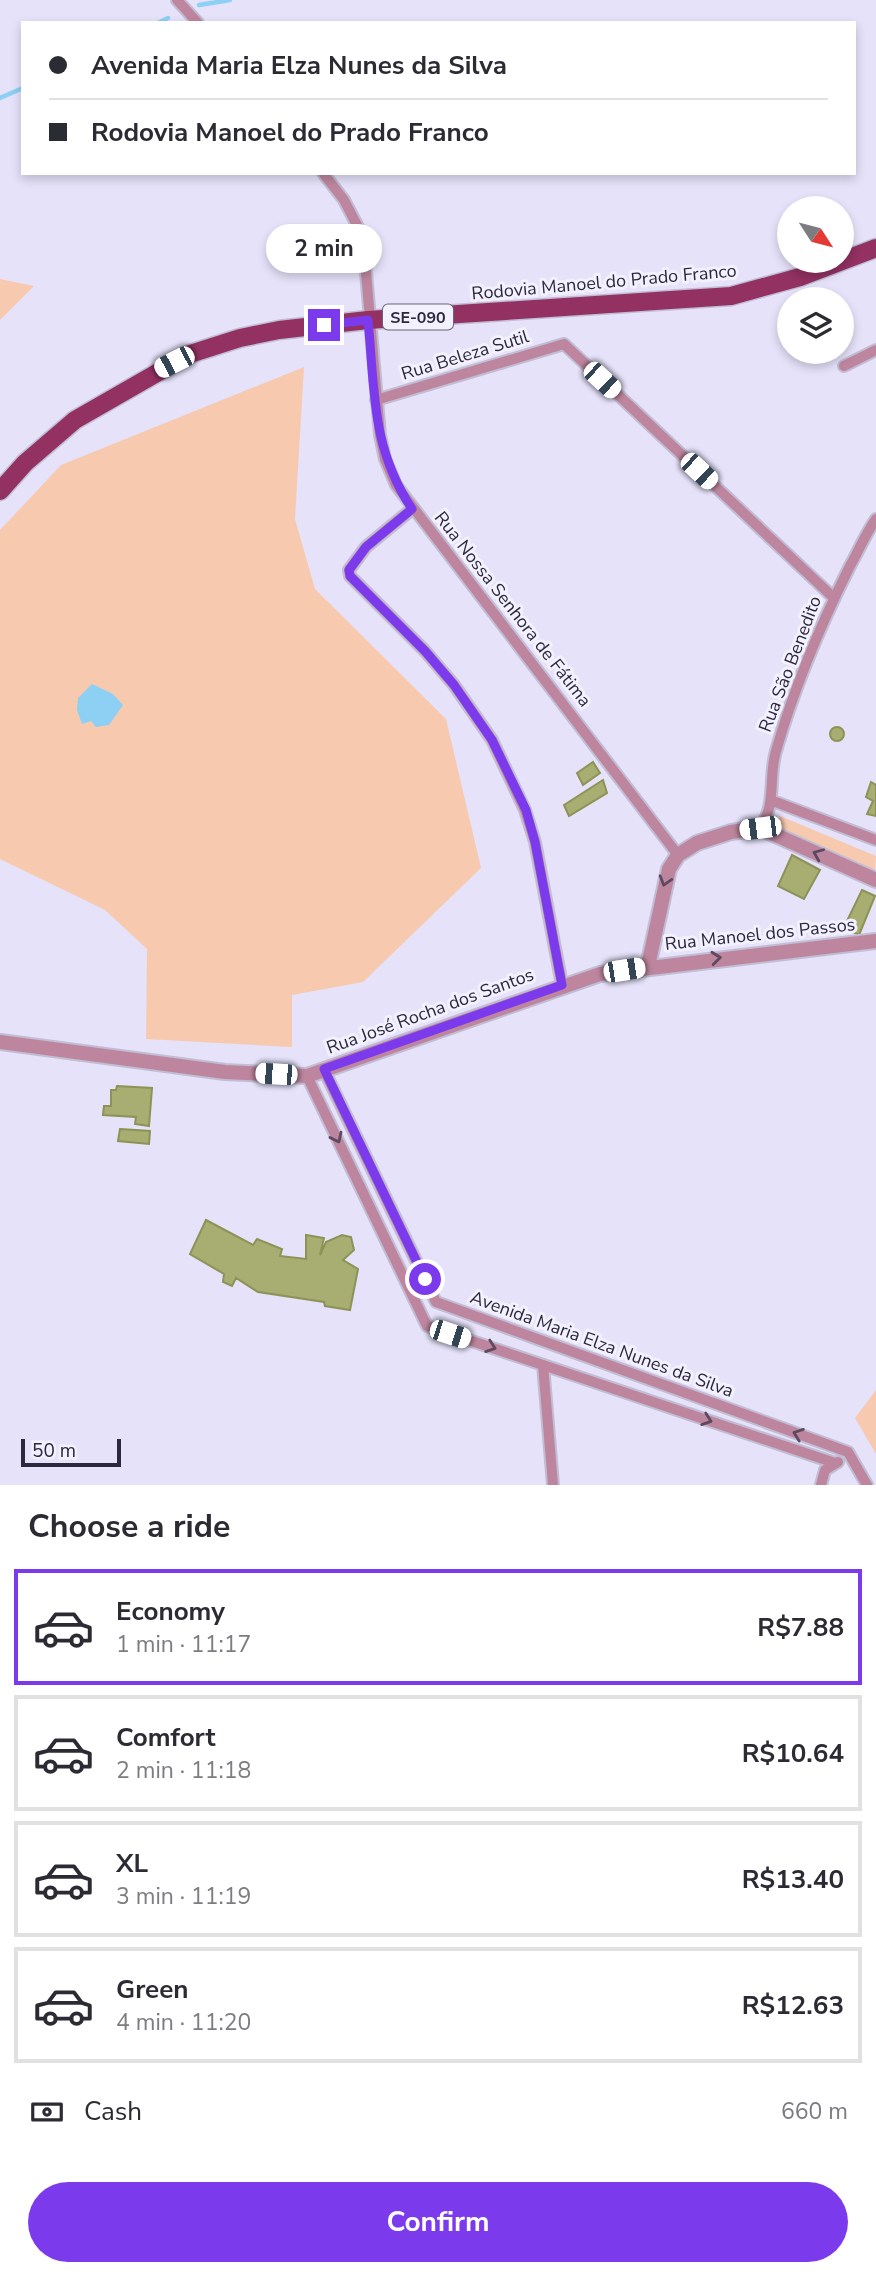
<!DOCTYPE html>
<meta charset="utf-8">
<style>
:root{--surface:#fff;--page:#f2f2f3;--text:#2b2b33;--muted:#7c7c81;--line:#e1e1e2;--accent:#7c3aed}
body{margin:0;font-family:"Nunito Sans",sans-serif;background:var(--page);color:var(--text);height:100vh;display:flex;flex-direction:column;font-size:26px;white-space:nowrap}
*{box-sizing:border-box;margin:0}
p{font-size:23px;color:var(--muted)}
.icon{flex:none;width:38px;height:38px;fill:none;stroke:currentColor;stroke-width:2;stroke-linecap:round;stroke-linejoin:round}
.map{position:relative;height:1485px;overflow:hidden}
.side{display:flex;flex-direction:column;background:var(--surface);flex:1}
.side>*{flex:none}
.top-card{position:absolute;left:21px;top:21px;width:835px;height:154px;border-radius:0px;box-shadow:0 4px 10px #0003;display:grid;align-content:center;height:154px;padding:0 28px;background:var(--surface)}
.needle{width:46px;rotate:126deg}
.controls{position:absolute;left:777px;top:196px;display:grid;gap:14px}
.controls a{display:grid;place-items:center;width:77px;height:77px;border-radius:50%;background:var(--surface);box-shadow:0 4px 10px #0003;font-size:35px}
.scale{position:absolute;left:21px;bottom:18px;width:100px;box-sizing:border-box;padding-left:7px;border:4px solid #2c283e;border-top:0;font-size:19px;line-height:24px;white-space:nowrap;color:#2c283e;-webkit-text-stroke:5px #f2f1fd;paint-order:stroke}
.end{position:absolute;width:32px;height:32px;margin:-16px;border:9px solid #7c3aed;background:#fff;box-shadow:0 0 0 4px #fff}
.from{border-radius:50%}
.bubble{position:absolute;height:49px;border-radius:24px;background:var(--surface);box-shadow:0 4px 10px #0003;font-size:23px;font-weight:700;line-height:49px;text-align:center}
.car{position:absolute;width:21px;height:42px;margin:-21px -10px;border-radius:9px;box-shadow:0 0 5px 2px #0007;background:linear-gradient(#fff 24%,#345 0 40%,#fff 0 76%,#345 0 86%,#fff 0)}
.top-card b{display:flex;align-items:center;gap:24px;height:66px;font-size:26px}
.top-card b+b{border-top:2px solid var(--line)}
.top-card i{width:18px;height:18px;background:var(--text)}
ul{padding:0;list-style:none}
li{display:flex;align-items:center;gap:21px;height:116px;margin:0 14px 10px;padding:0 14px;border:4px solid var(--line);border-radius:0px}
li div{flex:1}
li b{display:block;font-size:26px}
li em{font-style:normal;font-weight:700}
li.on{border-color:var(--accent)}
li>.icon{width:63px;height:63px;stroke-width:1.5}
h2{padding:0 28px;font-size:32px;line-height:84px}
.pay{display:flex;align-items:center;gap:18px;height:77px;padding:0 28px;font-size:26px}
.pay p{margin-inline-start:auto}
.primary-button{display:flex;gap:14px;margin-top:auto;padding:14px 28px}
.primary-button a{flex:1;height:80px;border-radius:42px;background:var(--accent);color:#fff;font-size:28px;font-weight:700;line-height:80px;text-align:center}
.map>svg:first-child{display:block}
.green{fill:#f7cab0}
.water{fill:#8dd0f4}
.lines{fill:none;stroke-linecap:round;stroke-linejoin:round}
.stream{stroke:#8dd0f4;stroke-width:4.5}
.building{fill:#a8ae71;stroke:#8d9257;stroke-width:2}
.minor-casing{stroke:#c0bdd4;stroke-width:14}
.tertiary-casing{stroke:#c0bdd4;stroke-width:18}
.primary-casing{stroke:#c0bdd4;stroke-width:21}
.minor{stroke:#be869e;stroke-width:10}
.tertiary{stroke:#be869e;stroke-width:14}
.primary{stroke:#933162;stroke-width:18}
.oneway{stroke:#5f4960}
.route{stroke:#7c3aed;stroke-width:9}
.labels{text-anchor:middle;stroke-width:6;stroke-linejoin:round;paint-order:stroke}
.shield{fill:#f2f1fd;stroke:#676477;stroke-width:2}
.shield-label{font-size:16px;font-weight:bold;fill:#2c283e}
.street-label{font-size:18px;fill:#2c283e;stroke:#f2f1fd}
</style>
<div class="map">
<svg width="876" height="1485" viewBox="0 0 876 1485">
<rect width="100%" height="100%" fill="#e5e2fa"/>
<g class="green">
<path d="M 0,279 L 34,286 L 0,320 Z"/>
<path d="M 304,367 L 295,519 L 315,589 L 446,719 L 481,868 L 363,982 L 292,995 L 292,1047 L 146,1039 L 147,949 L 105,910 L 0,859 L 0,530 L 61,465 Z"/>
<path d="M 780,816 L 876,856 L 875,872 L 773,827 Z"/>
<path d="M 876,1390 L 876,1454 L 855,1418 Z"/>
</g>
<path class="water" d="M 92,684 L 113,694 L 123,705 L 109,725 L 96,727 L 91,721 L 82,724 L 77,710 L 78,698 Z"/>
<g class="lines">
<g class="stream">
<path d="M 199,5 L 230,0"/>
<path d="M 158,23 L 168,18"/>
<path d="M 0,98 L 23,88"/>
</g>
</g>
<g class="building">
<circle cx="837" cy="734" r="7"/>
<path d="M 593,762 L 600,773 L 583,785 L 577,773 Z"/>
<path d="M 603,780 L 607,793 L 569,816 L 564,805 Z"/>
<path d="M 871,782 L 876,785 L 876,816 L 867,814 L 873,801 L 866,797 Z"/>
<path d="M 792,855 L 820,870 L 804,899 L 778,886 Z"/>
<path d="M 862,890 L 875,896 L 859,935 L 844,927 Z"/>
<path d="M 117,1086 L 152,1088 L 149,1126 L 135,1124 L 136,1117 L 103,1115 L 104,1106 L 111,1106 L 111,1090 L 116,1090 Z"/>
<path d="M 120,1129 L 150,1131 L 149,1144 L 118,1141 Z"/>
<path d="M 206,1220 L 253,1245 L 257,1239 L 282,1249 L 280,1256 L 306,1259 L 306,1235 L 324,1238 L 320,1255 L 326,1242 L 342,1235 L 351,1237 L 354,1250 L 343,1260 L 358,1269 L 350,1310 L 325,1306 L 324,1302 L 258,1292 L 236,1278 L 232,1286 L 223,1282 L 224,1274 L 190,1254 Z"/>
</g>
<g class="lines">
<defs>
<g id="minor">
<path d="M 177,0 L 198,23"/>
<path d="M 323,173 L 344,200 L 359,229 L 365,261 L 380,435 L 385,459 L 396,485 L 678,855"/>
<path d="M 844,366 L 876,350"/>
<path d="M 376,400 L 564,344 L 834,598"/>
<path d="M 412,509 L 366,547 L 349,570 L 350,576 L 425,651 L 454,685 L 492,740 L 525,810 L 535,842 L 562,985"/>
<path d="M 773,801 L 876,840"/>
<path d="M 760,828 C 777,804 768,778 776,751 C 794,688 821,624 850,566 C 859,550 866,533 876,519"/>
<path d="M 324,1070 L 436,1302 L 848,1452 L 867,1485"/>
<path d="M 307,1076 L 427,1326 L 835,1463"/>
<path d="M 543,1365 L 553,1485"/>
<path d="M 821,1485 L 825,1470 L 838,1462"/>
</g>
<g id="tertiary">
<path d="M 648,966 L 669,869 L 678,855 L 697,843 L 731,832 L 760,828 L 876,880"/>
<path d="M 0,1042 L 225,1072 L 307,1076 L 600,974 L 876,941"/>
</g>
<path id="primary" d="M 0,491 L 25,463 L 75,420 L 190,354 L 240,338 L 279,330 L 368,320 L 731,296 L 800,277 L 876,248"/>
</defs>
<use href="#minor" class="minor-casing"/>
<use href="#tertiary" class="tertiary-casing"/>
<use href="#primary" class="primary-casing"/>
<use href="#minor" class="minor"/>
<use href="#tertiary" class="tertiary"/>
<use href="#primary" class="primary"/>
</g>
<defs><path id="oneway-chevron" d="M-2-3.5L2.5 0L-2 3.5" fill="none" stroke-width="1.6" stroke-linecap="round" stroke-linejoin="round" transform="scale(1.75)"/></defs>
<g class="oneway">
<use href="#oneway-chevron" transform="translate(818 854) rotate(-157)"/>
<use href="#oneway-chevron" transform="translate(665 881) rotate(107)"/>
<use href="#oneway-chevron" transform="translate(716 958) rotate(-6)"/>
<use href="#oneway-chevron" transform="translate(337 1138) rotate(64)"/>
<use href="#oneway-chevron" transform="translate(491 1347) rotate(19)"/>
<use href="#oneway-chevron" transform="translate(707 1420) rotate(19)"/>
<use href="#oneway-chevron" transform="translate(798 1434) rotate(-160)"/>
</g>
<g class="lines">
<path class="route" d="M 324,325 L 368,320 C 375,391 371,447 412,509 L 366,547 L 349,570 L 350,576 L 425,651 L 454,685 L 492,740 L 526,810 L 535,842 L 562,985 L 324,1069 L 425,1279"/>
</g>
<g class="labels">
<rect class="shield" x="383" y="304.5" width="70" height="25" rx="5"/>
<g class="shield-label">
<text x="418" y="323">SE-090</text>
</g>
<g class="street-label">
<text transform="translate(604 282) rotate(-5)" y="6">Rodovia Manoel do Prado Franco</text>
<text transform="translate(465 355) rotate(-17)" y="6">Rua Beleza Sutil</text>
<text transform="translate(513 609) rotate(52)" y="6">Rua Nossa Senhora de Fátima</text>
<text transform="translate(790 664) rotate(-69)" y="6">Rua São Benedito</text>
<text transform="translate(760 934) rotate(-6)" y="6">Rua Manoel dos Passos</text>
<text transform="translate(430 1011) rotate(-20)" y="6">Rua José Rocha dos Santos</text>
<text transform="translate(602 1344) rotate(20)" y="6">Avenida Maria Elza Nunes da Silva</text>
</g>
</g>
</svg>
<div class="controls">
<a><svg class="needle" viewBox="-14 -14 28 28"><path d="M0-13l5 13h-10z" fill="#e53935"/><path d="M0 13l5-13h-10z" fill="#7c7c81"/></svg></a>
<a><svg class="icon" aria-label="layers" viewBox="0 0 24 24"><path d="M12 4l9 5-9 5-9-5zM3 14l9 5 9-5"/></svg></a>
</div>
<div class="scale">50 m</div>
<i class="end from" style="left:425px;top:1279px"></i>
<i class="end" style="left:324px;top:325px"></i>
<div class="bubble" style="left:266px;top:224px;width:116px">2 min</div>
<i class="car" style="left:174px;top:362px;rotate:243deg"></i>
<i class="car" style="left:602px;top:380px;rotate:133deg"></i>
<i class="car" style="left:699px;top:471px;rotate:133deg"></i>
<i class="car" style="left:760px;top:828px;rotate:263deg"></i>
<i class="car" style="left:624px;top:970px;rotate:81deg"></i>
<i class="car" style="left:276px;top:1074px;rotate:273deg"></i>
<i class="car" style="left:450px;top:1334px;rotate:108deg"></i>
<div class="top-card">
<b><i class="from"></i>Avenida Maria Elza Nunes da Silva</b>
<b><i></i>Rodovia Manoel do Prado Franco</b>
</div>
</div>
<section class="side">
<h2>Choose a ride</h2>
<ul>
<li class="on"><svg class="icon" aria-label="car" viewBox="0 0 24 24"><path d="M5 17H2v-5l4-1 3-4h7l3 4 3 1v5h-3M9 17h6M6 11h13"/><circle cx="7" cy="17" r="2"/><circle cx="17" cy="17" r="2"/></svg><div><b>Economy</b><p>1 min · 11:17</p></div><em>R$7.88</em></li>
<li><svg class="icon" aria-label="car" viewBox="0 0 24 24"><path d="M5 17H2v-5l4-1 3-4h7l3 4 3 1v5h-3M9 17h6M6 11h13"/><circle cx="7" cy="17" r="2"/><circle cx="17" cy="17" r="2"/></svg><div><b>Comfort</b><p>2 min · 11:18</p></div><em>R$10.64</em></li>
<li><svg class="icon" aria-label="car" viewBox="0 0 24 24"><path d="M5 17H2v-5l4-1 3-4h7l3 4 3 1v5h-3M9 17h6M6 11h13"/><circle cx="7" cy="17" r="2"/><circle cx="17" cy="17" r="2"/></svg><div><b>XL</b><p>3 min · 11:19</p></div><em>R$13.40</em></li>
<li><svg class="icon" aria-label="car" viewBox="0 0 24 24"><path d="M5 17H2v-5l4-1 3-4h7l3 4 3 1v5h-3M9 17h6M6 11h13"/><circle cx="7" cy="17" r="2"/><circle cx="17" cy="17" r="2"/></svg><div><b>Green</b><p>4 min · 11:20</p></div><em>R$12.63</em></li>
</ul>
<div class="pay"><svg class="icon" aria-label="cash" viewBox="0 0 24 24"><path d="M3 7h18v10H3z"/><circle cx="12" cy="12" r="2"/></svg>Cash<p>660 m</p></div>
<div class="primary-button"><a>Confirm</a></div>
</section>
